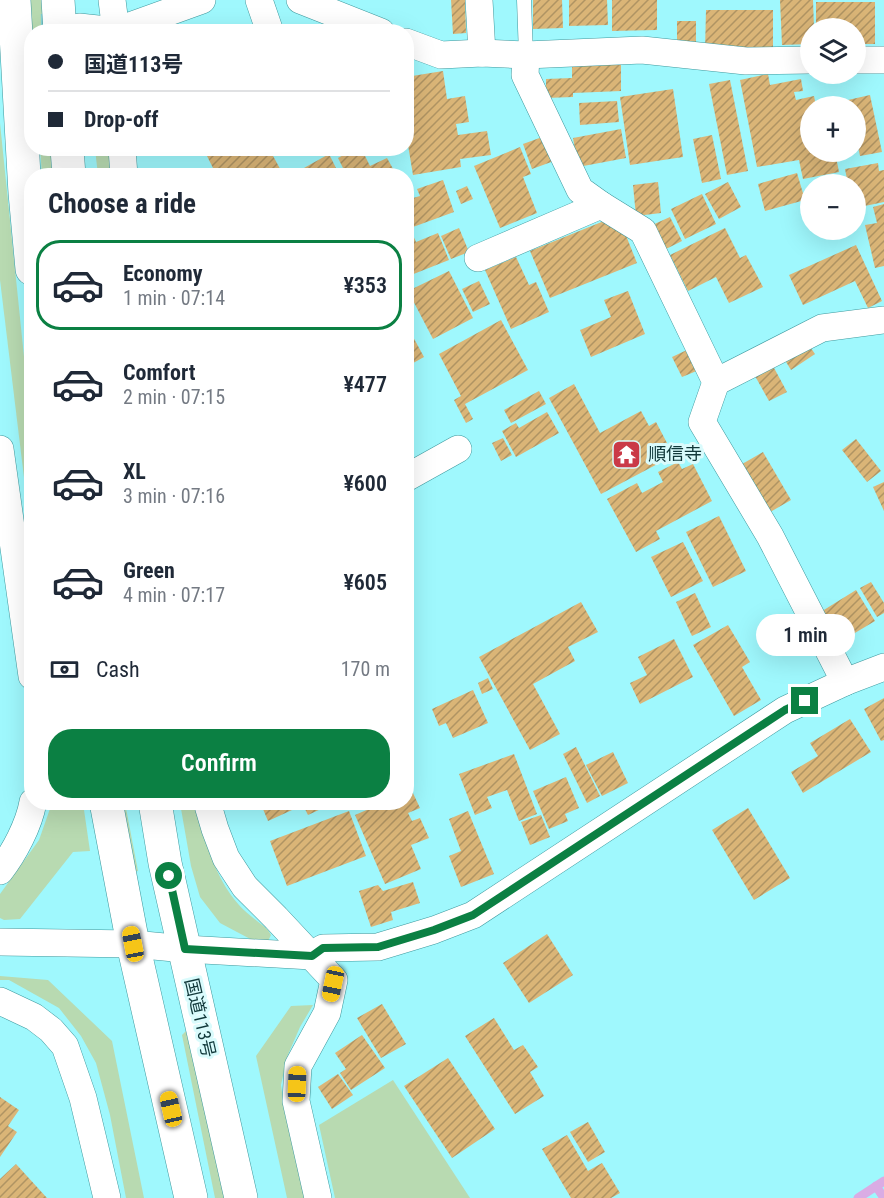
<!DOCTYPE html>
<meta charset="utf-8">
<style>
:root{--surface:#fff;--page:#f2f2f3;--text:#1f2937;--muted:#747a83;--line:#e0e1e3;--accent:#0b8043}
body{margin:0;font-family:"Roboto Condensed","Noto Sans JP",sans-serif;background:var(--page);color:var(--text);height:100vh;display:flex;flex-direction:column;font-size:22px;white-space:nowrap}
*{box-sizing:border-box;margin:0}
p{font-size:20px;color:var(--muted)}
.icon{flex:none;width:33px;height:33px;fill:none;stroke:currentColor;stroke-width:2;stroke-linecap:round;stroke-linejoin:round}
.map{position:relative;flex:1;overflow:hidden}
.side{position:absolute;left:24px;top:168px;width:390px;height:642px;display:flex;flex-direction:column;background:var(--surface);border-radius:24px;box-shadow:0 6px 24px #0002}
.side>*{flex:none}
.banner{position:absolute;left:24px;top:24px;width:390px;height:132px;border-radius:24px;box-shadow:0 6px 24px #0002;display:grid;align-content:center;height:132px;padding:0 24px;background:var(--surface)}
.controls{position:absolute;left:800px;top:18px;display:grid;gap:12px}
.controls a{display:grid;place-items:center;width:66px;height:66px;border-radius:50%;background:var(--surface);box-shadow:0 6px 24px #0002;font-size:30px}
.end{position:absolute;width:27px;height:27px;margin:-14px;border:8px solid #0b8043;background:#fff;box-shadow:0 0 0 3px #fff}
.from{border-radius:50%}
.bubble{position:absolute;height:42px;border-radius:21px;background:var(--surface);box-shadow:0 6px 24px #0002;font-size:20px;font-weight:600;line-height:42px;text-align:center}
.car{position:absolute;width:18px;height:36px;margin:-18px -9px;border-radius:8px;box-shadow:0 0 4px 2px #0007;background:linear-gradient(#f5c518 24%,#345 0 40%,#f5c518 0 76%,#345 0 86%,#f5c518 0)}
.banner b{display:flex;align-items:center;gap:21px;height:57px;font-size:22px}
.banner b+b{border-top:2px solid var(--line)}
.banner i{width:15px;height:15px;background:var(--text)}
ul{padding:0;list-style:none}
li{display:flex;align-items:center;gap:18px;height:90px;margin:0 12px 9px;padding:0 12px;border:3px solid transparent;border-radius:24px}
li div{flex:1}
li b{display:block;font-size:22px}
li em{font-style:normal;font-weight:600}
li.current{border-color:var(--accent)}
li>.icon{width:54px;height:54px;stroke-width:1.5}
h2{padding:0 24px;font-size:27px;line-height:72px}
.pay{display:flex;align-items:center;gap:15px;height:66px;padding:0 24px;font-size:22px}
.pay p{margin-inline-start:auto}
.primary-button{display:flex;gap:12px;margin-top:auto;padding:12px 24px}
.primary-button a{flex:1;height:69px;border-radius:24px;background:var(--accent);color:#fff;font-size:24px;font-weight:600;line-height:69px;text-align:center}
.map>svg:first-child{display:block}
.green{fill:#b8dab1}
.lines{fill:none;stroke-linecap:round;stroke-linejoin:round}
.stream{stroke:#daace4;stroke-width:9}
.building{fill:url(#building-hatch)}
.minor-tunnel{stroke:#83d2d6;stroke-width:27;stroke-dasharray:27 14;stroke-linecap:butt}
.service-casing{stroke:#3e999e;stroke-width:15}
.minor-casing{stroke:#3e999e;stroke-width:28}
.trunk-casing{stroke:#3e999e;stroke-width:34}
.service{stroke:#fff;stroke-width:14}
.minor{stroke:#fff;stroke-width:27}
.trunk{stroke:#fff;stroke-width:33}
.route{stroke:#0b8043;stroke-width:8}
.labels{text-anchor:middle;stroke-width:6;stroke-linejoin:round;paint-order:stroke}
.poi-label{font-size:18px;fill:#11383a;stroke:#dafbfc;text-anchor:start}
.street-label{font-size:18px;fill:#11383a;stroke:#dafbfc}
</style>
<div class="map">
<svg width="884" height="1198" viewBox="0 0 884 1198">
<defs>
<pattern id="building-hatch" width="6" height="6" patternUnits="userSpaceOnUse" patternTransform="scale(1.5)"><rect width="6" height="6" fill="#dab577"/><path d="M-1 1l2-2M0 6l6-6M5 7l2-2" fill="none" stroke="#af9463"/></pattern>
</defs>
<rect width="100%" height="100%" fill="#9ff8fd"/>
<g class="green">
<path d="M 27,0 L 43,0 L 44,31 L 32,32 Z"/>
<path d="M 0,123 L 31,425 L 31,535 L 0,280 Z"/>
<path d="M 40,149 L 51,149 L 53,175 L 42,175 Z"/>
<path d="M 95,149 L 114,149 L 115,175 L 98,175 Z"/>
<path d="M 52,803 L 83,803 L 90,851 L 73,852 L 20,919 L 4,920 L 0,918 L 0,894 L 39,840 Z"/>
<path d="M 119,803 L 125,803 L 138,871 L 133,872 Z"/>
<path d="M 180,803 L 194,803 C 205,838 214,877 239,905 C 247,914 259,922 268,930 L 271,935 L 268,941 L 254,941 L 220,923 L 200,897 L 191,866 Z"/>
<path d="M 0,976 L 48,980 L 112,1041 L 144,1198 L 126,1198 L 110,1115 L 96,1063 L 81,1036 L 59,1008 L 9,980 L 0,980 Z"/>
<path d="M 313,1005 L 300,1027 L 287,1057 L 281,1085 L 284,1107 L 307,1198 L 287,1198 L 256,1056 L 291,1006 Z"/>
<path d="M 186,1031 L 225,1198 L 215,1198 L 182,1035 Z"/>
<path d="M 393,1080 L 470,1198 L 335,1198 L 319,1125 Z"/>
</g>
<g class="lines">
<g class="stream">
<path d="M 876,1186 L 884,1198"/>
<path d="M 858,1198 L 884,1181"/>
</g>
</g>
<g class="building">
<path d="M 451,0 L 465,0 L 466,33 L 453,34 Z"/>
<path d="M 533,0 L 562,0 L 563,28 L 533,29 Z"/>
<path d="M 569,0 L 607,0 L 608,25 L 569,26 Z"/>
<path d="M 612,0 L 657,0 L 657,30 L 612,31 Z"/>
<path d="M 780,0 L 813,0 L 814,28 L 810,28 L 810,44 L 782,45 Z"/>
<path d="M 816,2 L 875,2 L 875,44 L 855,44 L 855,28 L 816,28 Z"/>
<path d="M 706,10 L 773,10 L 773,52 L 705,51 Z"/>
<path d="M 677,21 L 696,21 L 696,42 L 677,41 Z"/>
<path d="M 621,63 L 621,91 L 573,93 L 573,97 L 546,98 L 546,79 L 572,78 L 572,65 Z"/>
<path d="M 443,71 L 447,99 L 465,96 L 469,122 L 456,124 L 458,135 L 487,131 L 491,155 L 460,159 L 461,167 L 413,175 L 406,133 L 406,77 Z"/>
<path d="M 768,74 L 770,85 L 801,79 L 803,91 L 794,92 L 796,100 L 814,96 L 816,106 L 810,106 L 810,122 L 802,124 L 805,144 L 810,143 L 810,152 L 835,152 L 839,172 L 803,179 L 799,160 L 757,167 L 740,80 Z"/>
<path d="M 730,80 L 748,171 L 727,175 L 709,84 Z"/>
<path d="M 673,89 L 683,157 L 630,165 L 620,97 Z"/>
<path d="M 870,95 L 882,152 L 860,156 L 855,133 L 855,106 L 850,106 L 848,100 Z"/>
<path d="M 617,101 L 619,122 L 580,125 L 579,103 Z"/>
<path d="M 621,129 L 626,158 L 578,167 L 573,138 Z"/>
<path d="M 712,135 L 721,179 L 702,183 L 693,139 Z"/>
<path d="M 545,136 L 554,161 L 532,169 L 523,144 Z"/>
<path d="M 520,147 L 531,174 L 523,177 L 537,213 L 500,228 L 474,166 Z"/>
<path d="M 203,148 L 283,148 L 272,154 L 284,176 L 252,176 L 247,168 L 233,176 L 217,176 Z"/>
<path d="M 356,148 L 361,148 L 370,166 L 387,158 L 397,176 L 347,176 L 338,158 Z"/>
<path d="M 329,154 L 340,176 L 309,176 L 304,168 Z"/>
<path d="M 878,163 L 879,171 L 884,170 L 884,202 L 855,208 L 855,184 L 848,184 L 845,169 Z"/>
<path d="M 797,173 L 805,200 L 765,211 L 758,184 Z"/>
<path d="M 443,180 L 454,212 L 413,227 L 406,210 L 406,200 L 420,196 L 417,189 Z"/>
<path d="M 658,182 L 661,213 L 636,216 L 633,185 Z"/>
<path d="M 728,182 L 741,207 L 719,219 L 705,194 Z"/>
<path d="M 467,186 L 473,199 L 461,204 L 456,191 Z"/>
<path d="M 702,194 L 716,224 L 685,239 L 671,209 Z"/>
<path d="M 884,204 L 884,266 L 875,268 L 865,225 L 877,223 L 873,207 Z"/>
<path d="M 670,217 L 682,241 L 662,251 L 650,226 Z"/>
<path d="M 604,221 L 623,228 L 637,263 L 550,298 L 530,251 Z"/>
<path d="M 459,228 L 469,252 L 451,259 L 441,236 Z"/>
<path d="M 725,228 L 740,258 L 746,255 L 763,287 L 729,303 L 716,277 L 688,291 L 670,255 Z"/>
<path d="M 412,233 L 416,242 L 438,233 L 449,260 L 406,277 L 406,235 Z"/>
<path d="M 856,245 L 882,301 L 868,308 L 855,281 L 803,305 L 789,275 Z"/>
<path d="M 516,257 L 529,285 L 536,282 L 549,312 L 511,329 L 485,270 Z"/>
<path d="M 449,271 L 473,318 L 433,339 L 408,291 Z"/>
<path d="M 479,281 L 490,304 L 473,312 L 462,289 Z"/>
<path d="M 628,291 L 645,334 L 591,357 L 580,330 L 611,317 L 604,300 Z"/>
<path d="M 501,320 L 528,370 L 465,404 L 473,419 L 466,423 L 454,400 L 461,396 L 439,354 Z"/>
<path d="M 406,324 L 424,357 L 406,367 Z"/>
<path d="M 806,341 L 815,354 L 791,370 L 783,357 Z"/>
<path d="M 689,349 L 699,370 L 682,377 L 672,357 Z"/>
<path d="M 773,366 L 787,392 L 769,401 L 755,376 Z"/>
<path d="M 574,384 L 600,433 L 641,411 L 649,426 L 656,422 L 667,443 L 659,447 L 665,460 L 601,494 L 549,398 Z"/>
<path d="M 539,391 L 546,404 L 511,423 L 504,410 Z"/>
<path d="M 547,412 L 559,433 L 516,457 L 502,431 L 516,423 L 519,428 Z"/>
<path d="M 503,438 L 512,455 L 501,461 L 492,443 Z"/>
<path d="M 856,439 L 881,471 L 867,482 L 842,450 Z"/>
<path d="M 763,452 L 791,500 L 765,515 L 737,467 Z"/>
<path d="M 678,462 L 682,469 L 693,464 L 712,501 L 656,531 L 660,539 L 636,552 L 607,499 L 637,483 L 642,493 L 663,482 L 658,472 Z"/>
<path d="M 884,482 L 884,511 L 873,487 Z"/>
<path d="M 719,516 L 746,571 L 713,587 L 686,532 Z"/>
<path d="M 683,542 L 703,581 L 671,597 L 651,557 Z"/>
<path d="M 871,582 L 884,603 L 884,613 L 877,617 L 860,588 Z"/>
<path d="M 856,590 L 875,621 L 838,643 L 819,613 Z"/>
<path d="M 695,593 L 711,627 L 692,636 L 676,602 Z"/>
<path d="M 581,602 L 598,632 L 568,647 L 575,661 L 533,684 L 560,734 L 530,750 L 479,657 Z"/>
<path d="M 728,625 L 750,662 L 742,667 L 761,700 L 734,716 L 693,645 Z"/>
<path d="M 406,633 L 414,648 L 406,651 Z"/>
<path d="M 674,639 L 693,677 L 640,704 L 630,683 L 647,675 L 638,657 Z"/>
<path d="M 406,665 L 414,680 L 406,684 Z"/>
<path d="M 488,678 L 493,689 L 482,694 L 478,683 Z"/>
<path d="M 473,690 L 488,723 L 453,738 L 446,723 L 439,726 L 432,709 Z"/>
<path d="M 884,698 L 884,740 L 881,741 L 864,709 Z"/>
<path d="M 850,719 L 871,752 L 803,793 L 791,772 L 818,756 L 810,743 Z"/>
<path d="M 576,747 L 600,796 L 587,803 L 563,754 Z"/>
<path d="M 613,752 L 628,783 L 602,796 L 586,765 Z"/>
<path d="M 514,754 L 537,814 L 519,821 L 507,790 L 487,797 L 492,808 L 475,815 L 459,774 Z"/>
<path d="M 566,777 L 579,808 L 565,814 L 568,821 L 549,829 L 533,791 Z"/>
<path d="M 412,791 L 420,808 L 408,813 L 412,821 L 420,818 L 429,838 L 411,845 L 421,869 L 385,884 L 355,815 L 385,802 L 406,802 L 406,793 Z"/>
<path d="M 260,802 L 336,802 L 308,815 L 303,805 L 268,821 Z"/>
<path d="M 748,808 L 790,878 L 754,900 L 712,830 Z"/>
<path d="M 349,811 L 366,856 L 287,886 L 270,841 Z"/>
<path d="M 468,811 L 494,874 L 461,887 L 449,856 L 461,851 L 449,819 Z"/>
<path d="M 541,815 L 550,837 L 530,845 L 521,822 Z"/>
<path d="M 413,882 L 420,903 L 391,912 L 393,920 L 371,927 L 359,891 L 378,885 L 383,891 Z"/>
<path d="M 547,934 L 573,975 L 529,1003 L 503,963 Z"/>
<path d="M 382,1004 L 406,1044 L 381,1058 L 357,1018 Z"/>
<path d="M 494,1018 L 514,1050 L 523,1045 L 538,1067 L 530,1072 L 544,1096 L 515,1114 L 465,1036 Z"/>
<path d="M 362,1035 L 385,1068 L 351,1090 L 340,1073 L 346,1069 L 335,1053 Z"/>
<path d="M 448,1058 L 495,1129 L 452,1158 L 404,1086 Z"/>
<path d="M 338,1074 L 353,1095 L 332,1109 L 318,1087 Z"/>
<path d="M 0,1097 L 19,1110 L 8,1126 L 17,1132 L 0,1157 Z"/>
<path d="M 588,1122 L 605,1152 L 588,1162 L 570,1132 Z"/>
<path d="M 567,1135 L 588,1171 L 602,1163 L 620,1193 L 611,1198 L 571,1198 L 542,1149 Z"/>
<path d="M 16,1164 L 47,1198 L 0,1198 L 0,1179 Z"/>
</g>
<g class="lines">
<path class="minor-tunnel" d="M 0,28 L 78,27"/>
<defs>
<path id="service" d="M 524,0 L 526,55"/>
<g id="minor">
<path d="M 112,0 L 116,32"/>
<path d="M 259,0 L 270,32"/>
<path d="M 300,0 L 381,32"/>
<path d="M 479,0 L 482,53"/>
<path d="M 79,27 L 116,31 L 202,0"/>
<path d="M 406,42 L 441,55 L 482,53 L 526,55 L 642,50 L 746,61 L 810,60"/>
<path d="M 526,55 L 525,75 L 580,190 L 601,205 L 643,231 L 716,382 L 702,422 L 770,536 L 845,682"/>
<path d="M 855,60 L 884,60"/>
<path d="M 122,148 L 124,176"/>
<path d="M 478,258 L 601,205"/>
<path d="M 716,382 L 822,328 L 884,320"/>
<path d="M 0,449 L 32,676"/>
<path d="M 406,478 L 458,449"/>
<path d="M 207,802 L 215,829 L 226,858 L 245,887 L 276,918 L 334,980 L 327,1013 L 298,1066 L 296,1101 L 318,1198"/>
<path d="M 0,871 C 14,853 29,825 33,802"/>
<path d="M 0,942 L 133,944 L 185,949 L 312,956 L 323,948 L 378,947 L 434,930 L 473,915 L 785,710 L 845,682 L 884,667"/>
<path d="M 0,1001 L 34,1017 L 51,1030 L 65,1046 L 83,1098 L 107,1198"/>
</g>
<g id="trunk">
<path d="M 14,0 L 25,193 L 32,269"/>
<path d="M 58,0 L 60,32"/>
<path d="M 67,148 L 69,176"/>
<path d="M 106,802 L 133,944 L 191,1198"/>
<path d="M 155,802 L 165,863 L 241,1198"/>
</g>
</defs>
<use href="#service" class="service-casing"/>
<use href="#minor" class="minor-casing"/>
<use href="#trunk" class="trunk-casing"/>
<use href="#service" class="service"/>
<use href="#minor" class="minor"/>
<use href="#trunk" class="trunk"/>
</g>
<g class="lines">
<path class="route" d="M 169,876 L 185,949 L 312,956 L 323,948 L 378,947 L 434,930 L 473,915 L 785,710 L 805,701"/>
</g>
<defs>
<symbol id="temple-square" viewBox="-11 -11 22 22"><rect x="-9" y="-9" width="18" height="18" rx="4" fill="#ca3a47" stroke="#dafbfc"/><path d="M0-6L5-2H3V0L6.5 2.5H4V6H1.5V3h-3V6H-4V2.5H-6.5L-3 0V-2H-5Z" fill="#fff"/></symbol>
</defs>
<g fill-rule="evenodd">
<use href="#temple-square" x="610" y="438" width="33" height="33"/>
</g>
<g class="labels">
<g class="poi-label">
<text x="648" y="460">順信寺</text>
</g>
<g class="street-label">
<text transform="translate(200 1018) rotate(77)" y="6">国道113号</text>
</g>
</g>
</svg>
<div class="controls">
<a><svg class="icon" aria-label="layers" viewBox="0 0 24 24"><path d="M12 4l9 5-9 5-9-5zM3 14l9 5 9-5"/></svg></a>
<a>+</a>
<a>−</a>
</div>
<i class="end from" style="left:169px;top:876px"></i>
<i class="end" style="left:805px;top:701px"></i>
<div class="bubble" style="left:756px;top:614px;width:99px">1 min</div>
<i class="car" style="left:133px;top:944px;rotate:349deg"></i>
<i class="car" style="left:333px;top:984px;rotate:192deg"></i>
<i class="car" style="left:297px;top:1084px;rotate:2deg"></i>
<i class="car" style="left:171px;top:1109px;rotate:347deg"></i>
<div class="banner">
<b><i class="from"></i>国道113号</b>
<b><i></i>Drop-off</b>
</div>
<section class="side">
<h2>Choose a ride</h2>
<ul>
<li class="current"><svg class="icon" aria-label="car" viewBox="0 0 24 24"><path d="M5 17H2v-5l4-1 3-4h7l3 4 3 1v5h-3M9 17h6M6 11h13"/><circle cx="7" cy="17" r="2"/><circle cx="17" cy="17" r="2"/></svg><div><b>Economy</b><p>1 min · 07:14</p></div><em>¥353</em></li>
<li><svg class="icon" aria-label="car" viewBox="0 0 24 24"><path d="M5 17H2v-5l4-1 3-4h7l3 4 3 1v5h-3M9 17h6M6 11h13"/><circle cx="7" cy="17" r="2"/><circle cx="17" cy="17" r="2"/></svg><div><b>Comfort</b><p>2 min · 07:15</p></div><em>¥477</em></li>
<li><svg class="icon" aria-label="car" viewBox="0 0 24 24"><path d="M5 17H2v-5l4-1 3-4h7l3 4 3 1v5h-3M9 17h6M6 11h13"/><circle cx="7" cy="17" r="2"/><circle cx="17" cy="17" r="2"/></svg><div><b>XL</b><p>3 min · 07:16</p></div><em>¥600</em></li>
<li><svg class="icon" aria-label="car" viewBox="0 0 24 24"><path d="M5 17H2v-5l4-1 3-4h7l3 4 3 1v5h-3M9 17h6M6 11h13"/><circle cx="7" cy="17" r="2"/><circle cx="17" cy="17" r="2"/></svg><div><b>Green</b><p>4 min · 07:17</p></div><em>¥605</em></li>
</ul>
<div class="pay"><svg class="icon" aria-label="cash" viewBox="0 0 24 24"><path d="M3 7h18v10H3z"/><circle cx="12" cy="12" r="2"/></svg>Cash<p>170 m</p></div>
<div class="primary-button"><a>Confirm</a></div>
</section>
</div>
